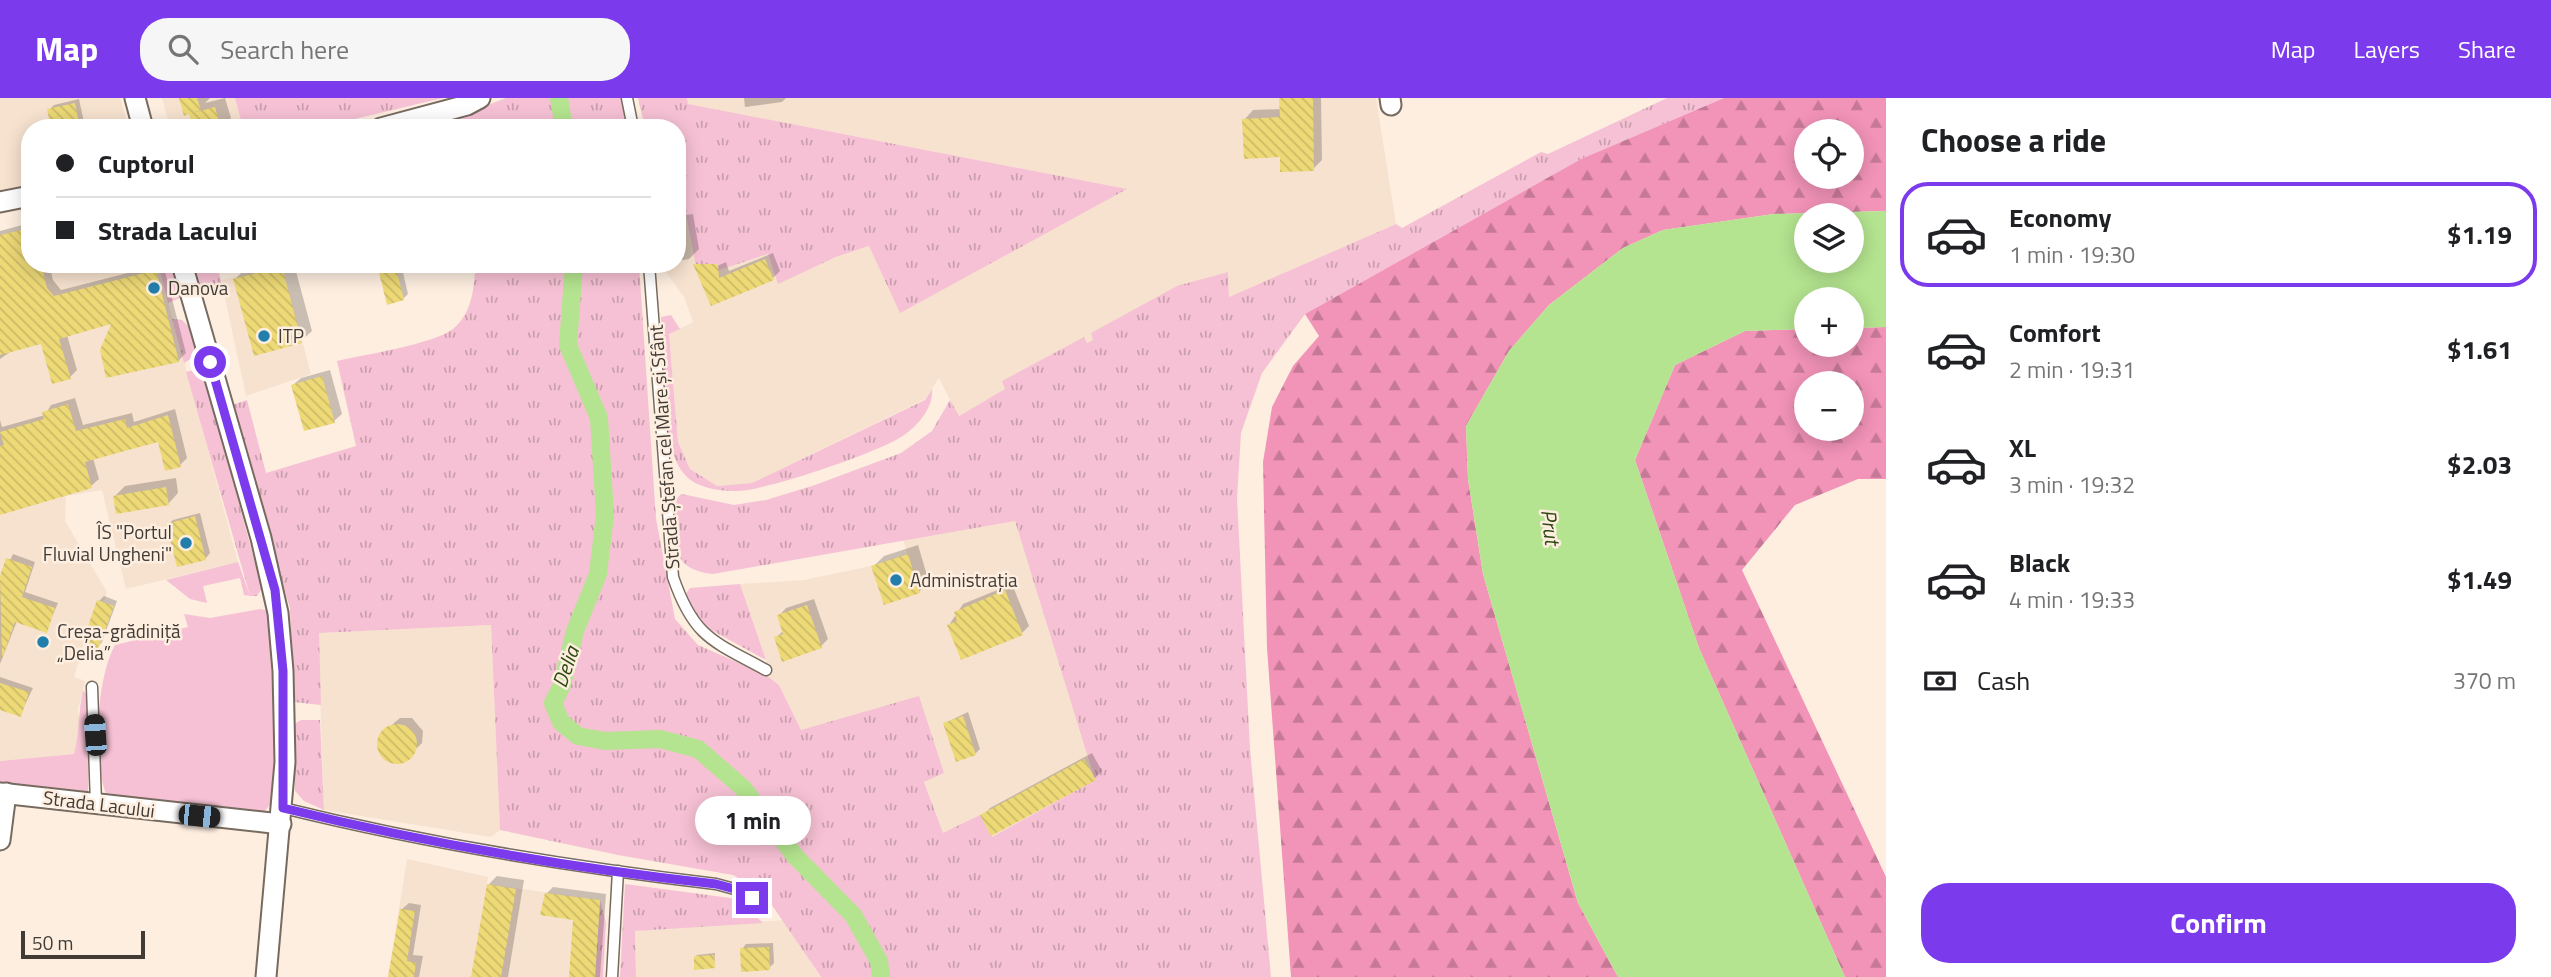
<!DOCTYPE html>
<meta charset="utf-8">
<style>
:root{--surface:#fff;--page:#f6f6f6;--text:#202124;--muted:#757577;--line:#e0e0e0;--accent:#7c3aed}
body{margin:0;font-family:"Titillium Web",sans-serif;background:var(--page);color:var(--text);height:100vh;display:flex;flex-direction:column;font-size:26px;white-space:nowrap}
*{box-sizing:border-box;margin:0}
p{font-size:23px;color:var(--muted)}
.icon{flex:none;width:38px;height:38px;fill:none;stroke:currentColor;stroke-width:2;stroke-linecap:round;stroke-linejoin:round}
.map{position:relative;flex:1;overflow:hidden}
.drawer{display:flex;flex-direction:column;background:var(--surface);width:665px}
.drawer>*{flex:none}
.top-card{position:absolute;left:21px;top:21px;width:665px;height:154px;border-radius:28px;box-shadow:0 4px 18px #0003;display:grid;align-content:center;height:154px;padding:0 35px;background:var(--surface)}
.buttons{position:absolute;left:1794px;top:21px;display:grid;gap:14px}
.buttons a{display:grid;place-items:center;width:70px;height:70px;border-radius:50%;background:var(--surface);box-shadow:0 4px 18px #0003;font-size:35px}
.scale{position:absolute;left:21px;bottom:18px;width:124px;box-sizing:border-box;padding-left:7px;border:4px solid #413b36;border-top:0;font-size:19px;line-height:24px;white-space:nowrap;color:#413b36;-webkit-text-stroke:5px #fdeee0;paint-order:stroke}
.end{position:absolute;width:32px;height:32px;margin:-16px;border:9px solid #7c3aed;background:#fff;box-shadow:0 0 0 4px #fff}
.from{border-radius:50%}
.bubble{position:absolute;height:49px;border-radius:24px;background:var(--surface);box-shadow:0 4px 18px #0003;font-size:23px;font-weight:700;line-height:49px;text-align:center}
.car{position:absolute;width:21px;height:42px;margin:-21px -10px;border-radius:9px;box-shadow:0 0 5px 2px #0007;background:linear-gradient(#222 24%,#8ab4d8 0 40%,#222 0 76%,#8ab4d8 0 86%,#222 0)}
.top-card b{display:flex;align-items:center;gap:24px;height:66px;font-size:26px}
.top-card b+b{border-top:2px solid var(--line)}
.top-card i{width:18px;height:18px;background:var(--text)}
ul{padding:0;list-style:none}
li{display:flex;align-items:center;gap:21px;height:105px;margin:0 14px 10px;padding:0 21px;border:4px solid transparent;border-radius:28px}
li div{flex:1}
li b{display:block;font-size:26px}
li em{font-style:normal;font-weight:700}
li.selected{border-color:var(--accent)}
li>.icon{width:63px;height:63px;stroke-width:1.5}
h2{padding:0 35px;font-size:32px;line-height:84px}
.pay{display:flex;align-items:center;gap:18px;height:77px;padding:0 35px;font-size:26px}
.pay p{margin-inline-start:auto}
.primary-button{display:flex;gap:14px;margin-top:auto;padding:14px 35px}
.primary-button a{flex:1;height:80px;border-radius:28px;background:var(--accent);color:#fff;font-size:28px;font-weight:700;line-height:80px;text-align:center}
header{display:flex;align-items:center;gap:42px;box-sizing:border-box;height:98px;padding:0 35px;background:var(--accent);color:#fff}
header strong{font-size:33px}
nav{display:flex;gap:38px;margin-inline-start:auto;font-size:24px}
.search{width:490px;height:63px;background:var(--page);display:flex;align-items:center;gap:18px;box-sizing:border-box;padding:0 24px;border-radius:28px;color:var(--muted);font-size:26px}
main{display:flex;flex:1;min-height:0}
.map>svg:first-child{display:block}
.built{fill:#f7e2cf}
.grass{fill:url(#grass-tufts)}
.forest{fill:url(#forest-firs);fill-rule:evenodd}
.garden{fill:#f6c1d4}
.water{fill:#b4e48f;fill-rule:evenodd}
.shadow{fill:#0003}
.lines{fill:none;stroke-linecap:round;stroke-linejoin:round}
.canal{stroke:#b4e48f;stroke-width:18}
.building{fill:url(#building-back-hatch)}
.service-casing{stroke:#776a5f;stroke-width:13}
.minor-casing{stroke:#776a5f;stroke-width:23}
.service{stroke:#fff;stroke-width:10}
.minor{stroke:#fff;stroke-width:19}
.route{stroke:#7c3aed;stroke-width:9}
.poi-dot{fill:#227fac;stroke:#fdeee0;stroke-width:2.5}
.labels{text-anchor:middle;stroke-width:5;stroke-linejoin:round;paint-order:stroke}
.poi-label{font-size:19px;fill:#413b36;stroke:#fdeee0;text-anchor:start}
.street-label{font-size:19px;fill:#413b36;stroke:#fdeee0}
.water-label{font-size:21px;font-style:italic;fill:#2c490e;stroke:#fdeee0}
</style>
<header>
<strong>Map</strong>
<div class="search"><svg class="icon" aria-label="search" viewBox="0 0 24 24"><circle cx="10" cy="10" r="6"/><path d="M15 15l6 6"/></svg>Search here</div>
<nav><a>Map</a><a>Layers</a><a>Share</a></nav>
</header>
<main>
<div class="map">
<svg width="1886" height="879" viewBox="0 0 1886 879">
<defs>
<pattern id="grass-tufts" width="24" height="20" patternUnits="userSpaceOnUse" patternTransform="scale(1.75)"><rect width="24" height="20" fill="#f6c1d4"/><path d="M3 7l-1-3M5 7V3M7 7l1-3M15 17l-1-3M17 17v-4M19 17l1-3" fill="none" stroke="#c99ead"/></pattern>
<pattern id="forest-firs" width="22" height="20" patternUnits="userSpaceOnUse" patternTransform="scale(1.75)"><rect width="22" height="20" fill="#f293b8"/><path d="M5 1l3.5 6h-7zM16 11l3.5 6h-7z" fill="#c67996"/></pattern>
<pattern id="building-back-hatch" width="6" height="6" patternUnits="userSpaceOnUse" patternTransform="scale(1.75)"><rect width="6" height="6" fill="#edd976"/><path d="M-1 5l2 2M0 0l6 6M5-1l2 2" fill="none" stroke="#ccbb67"/></pattern>
</defs>
<rect width="100%" height="100%" fill="#fdeee0"/>
<g class="built">
<path d="M 0,0 L 120,0 L 129,30 L 30,30 L 30,86 L 0,93 Z"/>
<path d="M 162,0 L 235,0 L 243,30 L 170,30 Z"/>
<path d="M 687,0 L 1376,0 L 1396,126 L 1229,199 L 1228,175 L 1091,235 L 1094,242 L 1087,246 L 1084,240 L 1002,284 L 1006,291 L 958,318 L 939,280 L 925,301 L 752,385 L 717,388 L 690,371 L 678,344 L 669,236 L 693,224 L 684,199 L 667,176 L 666,166 L 677,166 L 677,69 L 698,178 L 768,156 L 778,185 L 836,159 L 870,148 L 1126,91 L 687,6 Z"/>
<path d="M 30,130 L 30,166 L 158,166 L 238,464 L 126,491 L 102,392 L 66,398 L 65,423 L 107,494 L 104,504 L 97,502 L 74,579 L 85,583 L 78,612 L 81,631 L 74,656 L 0,663 L 0,137 Z"/>
<path d="M 282,168 L 311,276 L 246,298 L 221,182 Z"/>
<path d="M 1015,423 L 1096,681 L 992,739 L 943,736 L 924,683 L 944,675 L 801,632 L 779,587 L 766,577 L 766,562 L 740,486 L 804,482 L 871,468 L 907,456 L 903,440 Z"/>
<path d="M 491,527 L 500,732 L 491,739 L 324,712 L 318,535 Z"/>
<path d="M 407,761 L 488,779 L 487,786 L 600,802 L 595,879 L 388,879 Z"/>
<path d="M 784,822 L 820,879 L 636,879 L 635,833 Z"/>
</g>
<g class="grass">
<path d="M 235,0 L 443,0 L 317,30 L 243,30 Z"/>
<path d="M 506,0 L 621,0 L 627,30 L 417,30 L 447,23 Z"/>
<path d="M 638,0 L 687,0 L 688,6 L 1127,91 L 900,215 L 869,148 L 836,159 L 778,186 L 768,156 L 698,179 L 677,69 L 677,30 L 645,30 Z"/>
<path d="M 1667,0 L 1724,0 L 1581,61 L 1305,216 L 1262,275 L 1241,335 L 1237,400 L 1250,651 L 1271,879 L 821,879 L 763,794 L 733,777 L 618,757 L 500,732 L 491,527 L 319,535 L 321,607 L 293,604 L 290,510 L 229,308 L 247,302 L 266,375 L 356,348 L 337,263 C 363,257 434,246 453,231 C 472,216 475,188 475,166 L 639,166 L 656,421 L 675,521 L 698,547 L 766,577 L 779,587 L 801,632 L 919,598 L 944,675 L 924,684 L 943,735 L 980,717 L 992,739 L 1095,682 L 1015,423 L 713,476 C 666,471 675,439 674,402 L 682,396 L 734,407 L 766,402 L 815,387 L 901,355 L 932,333 L 950,302 L 959,318 L 1005,291 L 1002,283 L 1084,239 L 1087,245 L 1093,242 L 1091,235 L 1177,188 L 1228,174 L 1229,199 L 1396,126 L 1402,130 L 1541,54 L 1548,56 Z"/>
<path d="M 158,166 L 173,166 L 182,199 L 168,205 Z"/>
<path d="M 189,166 L 217,166 L 223,192 L 197,197 Z"/>
<path d="M 671,217 L 680,231 L 669,236 L 678,344 L 690,371 L 717,388 L 752,385 L 925,302 L 932,291 C 934,312 913,334 894,343 C 860,360 786,385 748,392 C 730,395 700,392 687,379 C 657,350 664,259 661,219 Z"/>
<path d="M 172,221 L 182,222 L 191,231 L 198,256 L 184,265 Z"/>
<path d="M 202,270 L 262,490 L 257,498 L 250,498 L 186,274 Z"/>
<path d="M 740,486 L 766,562 L 702,527 L 685,497 L 690,490 Z"/>
<path d="M 301,622 L 320,622 L 324,712 L 304,703 L 295,693 L 294,626 Z"/>
<path d="M 625,786 L 738,801 L 763,825 L 635,833 L 636,879 L 620,879 Z"/>
<path d="M 600,802 L 606,825 L 603,879 L 595,879 Z"/>
</g>
<g class="forest">
<path d="M 1724,0 L 1886,0 L 1886,113 L 1774,116 L 1663,132 L 1623,150 L 1549,207 L 1509,253 L 1466,328 L 1468,381 L 1483,476 L 1578,805 L 1618,879 L 1291,879 L 1267,550 L 1263,364 L 1272,309 L 1293,268 L 1319,238 L 1305,216 L 1581,61 ZM 1806,33 L 1852,33 L 1852,79 L 1806,79 Z"/>
<path d="M 1886,229 L 1886,381 L 1858,381 L 1795,407 L 1742,472 L 1886,779 L 1886,879 L 1845,879 L 1699,550 L 1635,362 L 1675,267 L 1745,233 L 1806,231 L 1806,247 L 1852,247 L 1852,230 ZM 1806,285 L 1852,285 L 1852,331 L 1806,331 Z"/>
</g>
<g class="garden">
<path d="M 238,464 L 250,498 L 244,497 L 240,480 L 203,488 L 207,505 L 190,501 L 166,482 Z"/>
<path d="M 260,511 L 269,513 L 277,683 L 273,703 L 264,714 L 108,701 C 92,666 96,581 115,547 L 188,529 L 184,516 L 210,520 Z"/>
<path d="M 83,592 L 89,601 L 88,695 L 0,689 L 0,663 L 74,656 C 80,634 78,614 83,592 Z"/>
</g>
<path class="water" d="M 1886,113 L 1886,229 L 1852,230 L 1852,201 L 1806,201 L 1806,231 L 1745,233 L 1675,267 L 1635,362 L 1699,550 L 1845,879 L 1618,879 L 1578,805 L 1483,476 L 1468,381 L 1466,328 L 1509,253 L 1549,207 L 1623,150 L 1663,132 L 1774,116 ZM 1806,117 L 1852,117 L 1852,163 L 1806,163 Z"/>
<g class="shadow">
<path d="M 181,0 L 210,0 L 205,5 L 225,0 L 231,20 L 221,30 L 195,30 L 191,14 Z"/>
<path d="M 744,0 L 786,0 L 782,4 L 745,9 Z"/>
<path d="M 1281,0 L 1321,0 L 1322,62 L 1313,71 L 1282,57 L 1244,22 L 1253,12 L 1281,11 Z"/>
<path d="M 79,1 L 85,29 L 53,30 L 49,12 L 54,7 Z"/>
<path d="M 693,116 L 699,151 L 689,161 L 677,163 L 677,118 Z"/>
<path d="M 30,125 L 30,166 L 49,166 L 53,182 L 61,192 L 163,166 L 186,255 L 178,263 L 114,223 L 67,237 L 77,272 L 70,279 L 42,244 L 13,252 L 0,261 L 0,133 Z"/>
<path d="M 773,155 L 780,173 L 773,180 L 712,206 L 708,172 L 726,164 L 729,173 Z"/>
<path d="M 263,166 L 294,166 L 312,233 L 301,243 L 235,181 L 245,171 Z"/>
<path d="M 379,166 L 401,166 L 408,196 L 403,201 Z"/>
<path d="M 330,272 L 342,316 L 334,323 L 293,287 L 301,280 Z"/>
<path d="M 75,300 L 83,327 L 132,315 L 134,324 L 175,311 L 187,360 L 180,367 L 159,342 L 93,360 L 99,381 L 91,388 L 0,406 L 0,322 L 2,329 L 45,317 L 51,307 Z"/>
<path d="M 176,380 L 178,395 L 168,406 L 115,398 L 125,388 Z"/>
<path d="M 200,415 L 210,455 L 206,460 L 179,467 L 168,426 L 173,422 Z"/>
<path d="M 918,447 L 929,484 L 919,494 L 873,469 L 884,458 Z"/>
<path d="M 13,456 L 35,464 L 25,494 L 58,505 L 46,533 L 17,523 L 0,566 L 0,484 Z"/>
<path d="M 1012,486 L 1029,528 L 1022,535 L 949,527 L 963,506 Z"/>
<path d="M 104,498 L 117,503 L 102,544 L 98,549 L 86,539 L 99,503 Z"/>
<path d="M 814,501 L 828,541 L 821,548 L 776,540 L 784,532 L 779,518 L 786,510 Z"/>
<path d="M 0,579 L 33,590 L 20,617 L 0,610 Z"/>
<path d="M 968,614 L 980,651 L 975,656 L 945,625 Z"/>
<path d="M 400,620 L 412,620 L 423,633 L 422,645 L 405,662 L 388,662 L 379,647 L 382,635 Z"/>
<path d="M 1092,655 L 1102,673 L 1095,680 L 983,718 L 990,710 Z"/>
<path d="M 497,778 L 524,782 L 508,879 L 472,879 L 488,787 Z"/>
<path d="M 553,789 L 606,796 L 600,879 L 571,879 L 575,821 L 546,796 Z"/>
<path d="M 409,805 L 421,807 L 413,857 L 423,858 L 419,879 L 390,879 L 401,812 Z"/>
<path d="M 773,845 L 774,865 L 769,870 L 742,851 L 746,846 Z"/>
<path d="M 715,855 L 714,869 L 695,859 L 697,857 Z"/>
</g>
<g class="lines">
<g class="canal">
<path d="M 559,0 L 564,30"/>
<path d="M 574,166 L 568,247 L 599,320 L 605,417 L 598,476 L 575,533 L 562,587 L 553,605 L 561,624 L 578,638 L 605,643 L 660,641 L 698,651 L 743,690 L 795,758 L 853,817 L 879,863 L 881,879"/>
</g>
</g>
<g class="building">
<path d="M 179,0 L 197,0 L 201,12 L 192,15 L 215,9 L 221,30 L 193,30 L 189,16 L 184,18 Z"/>
<path d="M 1279,0 L 1313,0 L 1314,73 L 1280,74 L 1280,59 L 1244,61 L 1242,21 L 1280,19 Z"/>
<path d="M 75,5 L 80,30 L 51,30 L 47,11 Z"/>
<path d="M 30,130 L 30,166 L 41,166 L 47,190 L 54,198 L 156,172 L 179,264 L 106,280 L 100,252 L 111,226 L 59,241 L 71,281 L 52,286 L 41,246 L 0,257 L 0,137 Z"/>
<path d="M 765,161 L 774,182 L 711,208 L 693,166 L 718,166 L 719,180 Z"/>
<path d="M 377,166 L 395,166 L 404,202 L 387,207 Z"/>
<path d="M 282,168 L 302,245 L 254,258 L 233,181 Z"/>
<path d="M 322,278 L 335,325 L 304,333 L 291,287 Z"/>
<path d="M 68,306 L 76,333 L 125,321 L 127,330 L 168,317 L 181,369 L 165,373 L 158,344 L 132,351 L 85,364 L 92,390 L 0,417 L 0,348 L 4,347 L 0,334 L 44,321 L 42,314 Z"/>
<path d="M 166,389 L 169,407 L 116,416 L 113,398 Z"/>
<path d="M 195,418 L 206,462 L 177,469 L 166,426 Z"/>
<path d="M 908,456 L 920,495 L 884,507 L 871,468 Z"/>
<path d="M 6,460 L 32,469 L 22,499 L 55,510 L 47,535 L 15,524 L 2,561 L 0,478 Z"/>
<path d="M 1005,492 L 1023,537 L 961,562 L 947,527 L 957,523 L 954,514 Z"/>
<path d="M 97,502 L 114,508 L 98,551 L 86,546 L 87,541 L 84,540 Z"/>
<path d="M 807,507 L 822,550 L 782,564 L 774,539 L 783,536 L 777,517 Z"/>
<path d="M 0,585 L 29,594 L 21,619 L 0,612 Z"/>
<path d="M 963,618 L 976,657 L 956,664 L 943,625 Z"/>
<circle cx="397" cy="646" r="20"/>
<path d="M 1084,661 L 1096,682 L 991,738 L 980,717 Z"/>
<path d="M 487,786 L 516,791 L 501,879 L 471,879 Z"/>
<path d="M 545,795 L 600,802 L 595,879 L 569,879 L 573,822 L 540,817 Z"/>
<path d="M 400,811 L 415,813 L 407,863 L 416,865 L 414,879 L 388,879 Z"/>
<path d="M 769,849 L 770,872 L 741,874 L 740,850 Z"/>
<path d="M 714,857 L 715,870 L 694,872 L 694,858 Z"/>
</g>
<g class="lines">
<defs>
<g id="service">
<path d="M 627,0 L 633,30"/>
<path d="M 649,166 L 673,479 C 694,540 713,543 766,572"/>
<path d="M 92,589 L 96,706"/>
<path d="M 283,710 C 425,745 571,769 716,786 L 742,793 L 762,809"/>
<path d="M 612,879 L 618,773"/>
</g>
<g id="minor">
<path d="M 135,0 L 143,30"/>
<path d="M 1390,0 L 1391,7"/>
<path d="M 381,30 L 467,7 L 480,0"/>
<path d="M 0,104 L 30,98"/>
<path d="M 182,166 L 261,440 L 278,515 L 283,573 L 285,664 L 266,879"/>
<path d="M 0,695 L 281,726"/>
<path d="M 0,742 L 6,695"/>
</g>
</defs>
<use href="#service" class="service-casing"/>
<use href="#minor" class="minor-casing"/>
<use href="#service" class="service"/>
<use href="#minor" class="minor"/>
</g>
<g class="lines">
<path class="route" d="M 210,264 L 275,492 L 283,573 L 283,710 C 425,745 571,770 716,786 L 742,793 L 752,800"/>
</g>
<g class="poi-dot">
<circle cx="154" cy="190" r="7"/>
<circle cx="264" cy="238" r="7"/>
<circle cx="186" cy="445" r="7"/>
<circle cx="896" cy="482" r="7"/>
<circle cx="43" cy="544" r="7"/>
</g>
<g class="labels">
<g class="poi-label">
<text x="168" y="197">Danova</text>
<text x="278" y="245">ITP</text>
<text x="172" y="441" text-anchor="end">ÎS "Portul<tspan x="172" dy="22">Fluvial Ungheni"</tspan></text>
<text x="910" y="489">Administrația</text>
<text x="57" y="540">Creșa-grădiniță<tspan x="57" dy="22">„Delia”</tspan></text>
</g>
<g class="street-label">
<text transform="translate(664 349) rotate(-94)" y="7">Strada Ștefan cel Mare și Sfânt</text>
<text transform="translate(99 706) rotate(7)" y="7">Strada Lacului</text>
</g>
<g class="water-label">
<text transform="translate(1550 429) rotate(83)" y="7">Prut</text>
<text transform="translate(566 569) rotate(-71)" y="7">Delia</text>
</g>
</g>
</svg>
<div class="buttons">
<a><svg class="icon" aria-label="locate" viewBox="0 0 24 24"><circle cx="12" cy="12" r="6"/><path d="M12 2v4M12 18v4M2 12h4M18 12h4"/></svg></a>
<a><svg class="icon" aria-label="layers" viewBox="0 0 24 24"><path d="M12 4l9 5-9 5-9-5zM3 14l9 5 9-5"/></svg></a>
<a>+</a>
<a>−</a>
</div>
<div class="scale">50 m</div>
<i class="end from" style="left:210px;top:264px"></i>
<i class="end" style="left:752px;top:800px"></i>
<div class="bubble" style="left:695px;top:698px;width:116px">1 min</div>
<i class="car" style="left:95px;top:637px;rotate:356deg"></i>
<i class="car" style="left:199px;top:718px;rotate:96deg"></i>
<div class="top-card">
<b><i class="from"></i>Cuptorul</b>
<b><i></i>Strada Lacului</b>
</div>
</div>
<section class="drawer">
<h2>Choose a ride</h2>
<ul>
<li class="selected"><svg class="icon" aria-label="car" viewBox="0 0 24 24"><path d="M5 17H2v-5l4-1 3-4h7l3 4 3 1v5h-3M9 17h6M6 11h13"/><circle cx="7" cy="17" r="2"/><circle cx="17" cy="17" r="2"/></svg><div><b>Economy</b><p>1 min · 19:30</p></div><em>$1.19</em></li>
<li><svg class="icon" aria-label="car" viewBox="0 0 24 24"><path d="M5 17H2v-5l4-1 3-4h7l3 4 3 1v5h-3M9 17h6M6 11h13"/><circle cx="7" cy="17" r="2"/><circle cx="17" cy="17" r="2"/></svg><div><b>Comfort</b><p>2 min · 19:31</p></div><em>$1.61</em></li>
<li><svg class="icon" aria-label="car" viewBox="0 0 24 24"><path d="M5 17H2v-5l4-1 3-4h7l3 4 3 1v5h-3M9 17h6M6 11h13"/><circle cx="7" cy="17" r="2"/><circle cx="17" cy="17" r="2"/></svg><div><b>XL</b><p>3 min · 19:32</p></div><em>$2.03</em></li>
<li><svg class="icon" aria-label="car" viewBox="0 0 24 24"><path d="M5 17H2v-5l4-1 3-4h7l3 4 3 1v5h-3M9 17h6M6 11h13"/><circle cx="7" cy="17" r="2"/><circle cx="17" cy="17" r="2"/></svg><div><b>Black</b><p>4 min · 19:33</p></div><em>$1.49</em></li>
</ul>
<div class="pay"><svg class="icon" aria-label="cash" viewBox="0 0 24 24"><path d="M3 7h18v10H3z"/><circle cx="12" cy="12" r="2"/></svg>Cash<p>370 m</p></div>
<div class="primary-button"><a>Confirm</a></div>
</section>
</main>
